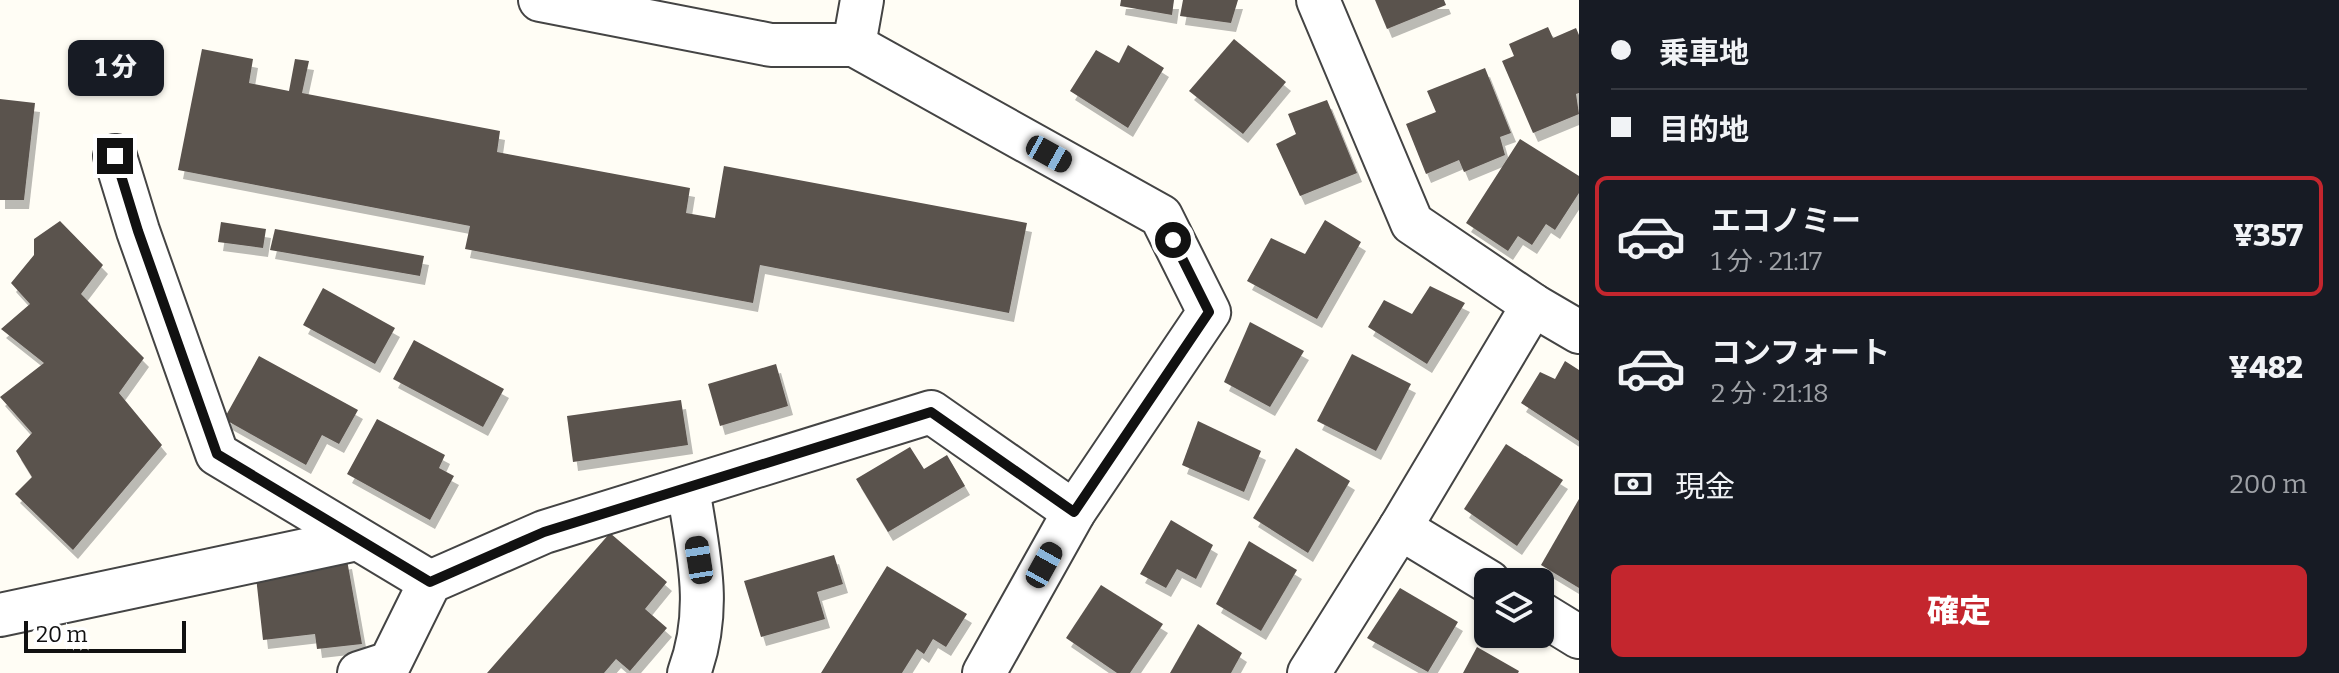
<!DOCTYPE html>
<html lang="ja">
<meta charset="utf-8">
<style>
:root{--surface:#171b24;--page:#20242c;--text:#f1f3f6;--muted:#9ea1a6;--line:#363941;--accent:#c4262e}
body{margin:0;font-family:Bitter,"Noto Sans JP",serif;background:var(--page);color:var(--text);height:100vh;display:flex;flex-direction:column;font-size:30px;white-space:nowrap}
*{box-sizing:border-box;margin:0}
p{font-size:26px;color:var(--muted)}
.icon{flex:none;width:44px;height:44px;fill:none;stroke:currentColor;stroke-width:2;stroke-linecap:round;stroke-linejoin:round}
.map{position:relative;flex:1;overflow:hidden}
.sheet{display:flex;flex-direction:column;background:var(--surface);width:760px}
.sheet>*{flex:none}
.guide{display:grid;align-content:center;height:176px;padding:0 32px;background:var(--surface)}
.controls{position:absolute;left:1474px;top:568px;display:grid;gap:16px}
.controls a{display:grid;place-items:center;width:80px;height:80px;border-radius:12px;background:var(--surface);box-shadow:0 2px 6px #0004;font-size:40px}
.scale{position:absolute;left:24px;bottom:20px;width:162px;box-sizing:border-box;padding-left:8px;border:4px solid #111;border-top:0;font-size:22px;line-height:28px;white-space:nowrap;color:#111;-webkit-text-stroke:6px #fff;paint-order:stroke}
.end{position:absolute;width:36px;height:36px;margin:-18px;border:10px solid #111;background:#fff;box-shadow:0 0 0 4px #fff}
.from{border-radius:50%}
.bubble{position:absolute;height:56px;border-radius:12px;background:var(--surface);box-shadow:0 2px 6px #0004;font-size:26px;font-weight:800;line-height:56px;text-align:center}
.car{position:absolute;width:24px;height:48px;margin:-24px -12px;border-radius:10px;box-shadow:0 0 6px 2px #0007;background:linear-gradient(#222 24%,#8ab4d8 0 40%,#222 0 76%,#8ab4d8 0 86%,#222 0)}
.guide b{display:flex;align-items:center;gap:28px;height:76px;font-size:30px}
.guide b+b{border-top:2px solid var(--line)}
.guide i{width:20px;height:20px;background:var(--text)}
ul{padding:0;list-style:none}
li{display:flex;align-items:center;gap:24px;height:120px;margin:0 16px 12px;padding:0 16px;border:4px solid transparent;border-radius:12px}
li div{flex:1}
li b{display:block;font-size:30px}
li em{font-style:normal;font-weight:800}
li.current{border-color:var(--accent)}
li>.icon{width:72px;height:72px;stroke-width:1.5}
.pay{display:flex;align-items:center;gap:20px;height:88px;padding:0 32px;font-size:30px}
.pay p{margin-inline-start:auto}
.primary-button{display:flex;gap:16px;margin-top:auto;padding:16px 32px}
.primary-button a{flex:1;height:92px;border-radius:12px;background:var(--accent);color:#fff;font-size:32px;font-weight:800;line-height:92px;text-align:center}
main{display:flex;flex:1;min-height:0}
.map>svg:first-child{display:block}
.building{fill:#5a524d;filter:url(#shadow)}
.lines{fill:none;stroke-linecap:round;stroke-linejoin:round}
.street-casing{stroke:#444;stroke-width:46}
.street{stroke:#fff;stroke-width:42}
.route{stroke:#111;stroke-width:10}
</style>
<main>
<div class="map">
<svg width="1579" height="673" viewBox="0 0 1579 673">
<defs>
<filter id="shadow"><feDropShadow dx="5" dy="9" stdDeviation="0" flood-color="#0004"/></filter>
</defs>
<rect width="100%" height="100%" fill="#fffdf5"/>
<g class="building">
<path d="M 1121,0 L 1174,0 L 1172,15 L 1120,6 Z"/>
<path d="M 1183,0 L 1238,0 L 1231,23 L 1180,16 Z"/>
<path d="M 1375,0 L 1444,0 L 1446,5 L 1387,29 Z"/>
<path d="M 1548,27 L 1553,38 L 1576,28 L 1579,35 L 1579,93 L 1576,94 L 1579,114 L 1533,133 L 1502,61 L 1514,56 L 1509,44 Z"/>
<path d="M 1234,39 L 1286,82 L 1243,134 L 1189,91 Z"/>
<path d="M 1128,45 L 1164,68 L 1128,128 L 1070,91 L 1096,50 L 1119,63 Z"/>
<path d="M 202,49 L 253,59 L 249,83 L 289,91 L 295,59 L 309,61 L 302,93 L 500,131 L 497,152 L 690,188 L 686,213 L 715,218 L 724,166 L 1027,223 L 1009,313 L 760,265 L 753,303 L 465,249 L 470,226 L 178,170 Z"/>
<path d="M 1485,68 L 1511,133 L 1500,137 L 1505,155 L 1464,172 L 1459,160 L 1426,174 L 1406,124 L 1436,112 L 1427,91 Z"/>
<path d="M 0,99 L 35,103 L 24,200 L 0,200 Z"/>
<path d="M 1327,100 L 1357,173 L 1300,196 L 1276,144 L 1296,134 L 1288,114 Z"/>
<path d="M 1520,139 L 1579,176 L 1579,193 L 1555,230 L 1546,224 L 1532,245 L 1518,236 L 1508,251 L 1466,223 Z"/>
<path d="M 1325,220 L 1361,242 L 1317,319 L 1247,281 L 1271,238 L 1305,254 Z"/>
<path d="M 60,221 L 103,265 L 81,294 L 144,358 L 119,393 L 162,445 L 73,550 L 15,494 L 32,477 L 16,451 L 32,433 L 0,397 L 44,363 L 1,329 L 30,304 L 11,283 L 34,255 L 34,239 Z"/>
<path d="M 221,222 L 266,229 L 263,248 L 218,242 Z"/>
<path d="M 275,229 L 424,256 L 420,276 L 270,250 Z"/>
<path d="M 1430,286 L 1465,303 L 1427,364 L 1368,327 L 1384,300 L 1412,314 Z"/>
<path d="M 323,288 L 395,328 L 375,364 L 303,325 Z"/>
<path d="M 1250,322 L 1304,351 L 1270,407 L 1224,382 Z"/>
<path d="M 414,340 L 504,389 L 483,427 L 393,379 Z"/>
<path d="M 1352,354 L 1411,384 L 1376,451 L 1317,421 Z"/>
<path d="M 259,356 L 358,410 L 339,444 L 322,435 L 306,465 L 224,419 Z"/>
<path d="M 1565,361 L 1579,370 L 1579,441 L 1521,403 L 1540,372 L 1555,379 Z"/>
<path d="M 776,364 L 788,406 L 720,426 L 708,384 Z"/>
<path d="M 681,400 L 688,445 L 573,462 L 567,416 Z"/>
<path d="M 377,419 L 445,455 L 439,468 L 454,476 L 430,520 L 347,474 Z"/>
<path d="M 1198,421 L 1261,451 L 1244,492 L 1182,465 Z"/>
<path d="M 1506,444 L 1563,480 L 1517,546 L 1464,509 Z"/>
<path d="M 910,447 L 924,469 L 947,455 L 965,486 L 888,532 L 856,479 Z"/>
<path d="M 1296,448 L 1350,481 L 1308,553 L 1253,518 Z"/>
<path d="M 1579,499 L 1579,588 L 1541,565 Z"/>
<path d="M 1171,520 L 1213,545 L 1196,579 L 1177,569 L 1166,588 L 1140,574 Z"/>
<path d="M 610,533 L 667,582 L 645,609 L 667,628 L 630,671 L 616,659 L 604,673 L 487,673 Z"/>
<path d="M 1249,541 L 1297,570 L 1261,631 L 1216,604 Z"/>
<path d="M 834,555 L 843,584 L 817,592 L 825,619 L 761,637 L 744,581 Z"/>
<path d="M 347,560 L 362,644 L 317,649 L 315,634 L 263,640 L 256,577 Z"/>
<path d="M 887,566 L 967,614 L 946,647 L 933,639 L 924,654 L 917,649 L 902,673 L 821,673 Z"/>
<path d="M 1101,585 L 1163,624 L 1130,673 L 1117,673 L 1066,638 Z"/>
<path d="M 1400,588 L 1458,622 L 1428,672 L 1367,638 Z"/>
<path d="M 1198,624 L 1242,653 L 1231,673 L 1170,673 Z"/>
<path d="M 1477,647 L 1519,671 L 1518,673 L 1463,673 Z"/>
</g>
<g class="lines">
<defs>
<g id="street">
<path d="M 540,0 L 771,45 L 854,45 L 862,0"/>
<path d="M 1318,0 L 1412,223 L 1533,305 L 1579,332"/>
<path d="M 854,45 L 1161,216 L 1209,312 L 1074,512 L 984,673"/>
<path d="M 115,156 L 138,231 L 217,454 L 430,582"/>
<path d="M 688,488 C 698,553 713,609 689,673"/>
<path d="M 1400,528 L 1489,582"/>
<path d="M 1540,613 L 1579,637"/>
<path d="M 0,615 L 357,539"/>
<path d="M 359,673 L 390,663 L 430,582 L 544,532 L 931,412 L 1074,512"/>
<path d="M 1309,673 L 1400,528 L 1533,305"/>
</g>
</defs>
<use href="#street" class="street-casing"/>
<use href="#street" class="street"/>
</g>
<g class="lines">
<path class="route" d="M 115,156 L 138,231 L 217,454 L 430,582 L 544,532 L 931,412 L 1074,512 L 1209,312 L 1173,240"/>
</g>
</svg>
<div class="controls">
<a><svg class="icon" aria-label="layers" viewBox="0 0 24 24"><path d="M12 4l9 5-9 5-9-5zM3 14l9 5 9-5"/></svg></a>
</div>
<div class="scale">20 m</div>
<i class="end from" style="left:1173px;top:240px"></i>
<i class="end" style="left:115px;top:156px"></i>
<div class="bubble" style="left:68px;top:40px;width:96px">1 分</div>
<i class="car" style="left:1049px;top:154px;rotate:119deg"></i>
<i class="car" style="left:699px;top:560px;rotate:351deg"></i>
<i class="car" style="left:1044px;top:565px;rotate:29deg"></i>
</div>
<section class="sheet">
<div class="guide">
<b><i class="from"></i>乗車地</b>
<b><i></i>目的地</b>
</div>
<ul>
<li class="current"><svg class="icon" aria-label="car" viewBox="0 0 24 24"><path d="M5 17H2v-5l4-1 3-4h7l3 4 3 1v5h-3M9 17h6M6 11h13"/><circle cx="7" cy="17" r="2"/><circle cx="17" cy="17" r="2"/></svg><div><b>エコノミー</b><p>1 分 · 21:17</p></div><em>¥357</em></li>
<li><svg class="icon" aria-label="car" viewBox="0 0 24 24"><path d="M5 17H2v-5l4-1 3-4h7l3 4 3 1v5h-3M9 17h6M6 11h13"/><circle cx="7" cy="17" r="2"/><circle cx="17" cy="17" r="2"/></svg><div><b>コンフォート</b><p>2 分 · 21:18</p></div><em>¥482</em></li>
</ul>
<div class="pay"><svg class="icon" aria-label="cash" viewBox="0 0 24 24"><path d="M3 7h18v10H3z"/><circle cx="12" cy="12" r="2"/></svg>現金<p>200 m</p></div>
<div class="primary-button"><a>確定</a></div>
</section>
</main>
